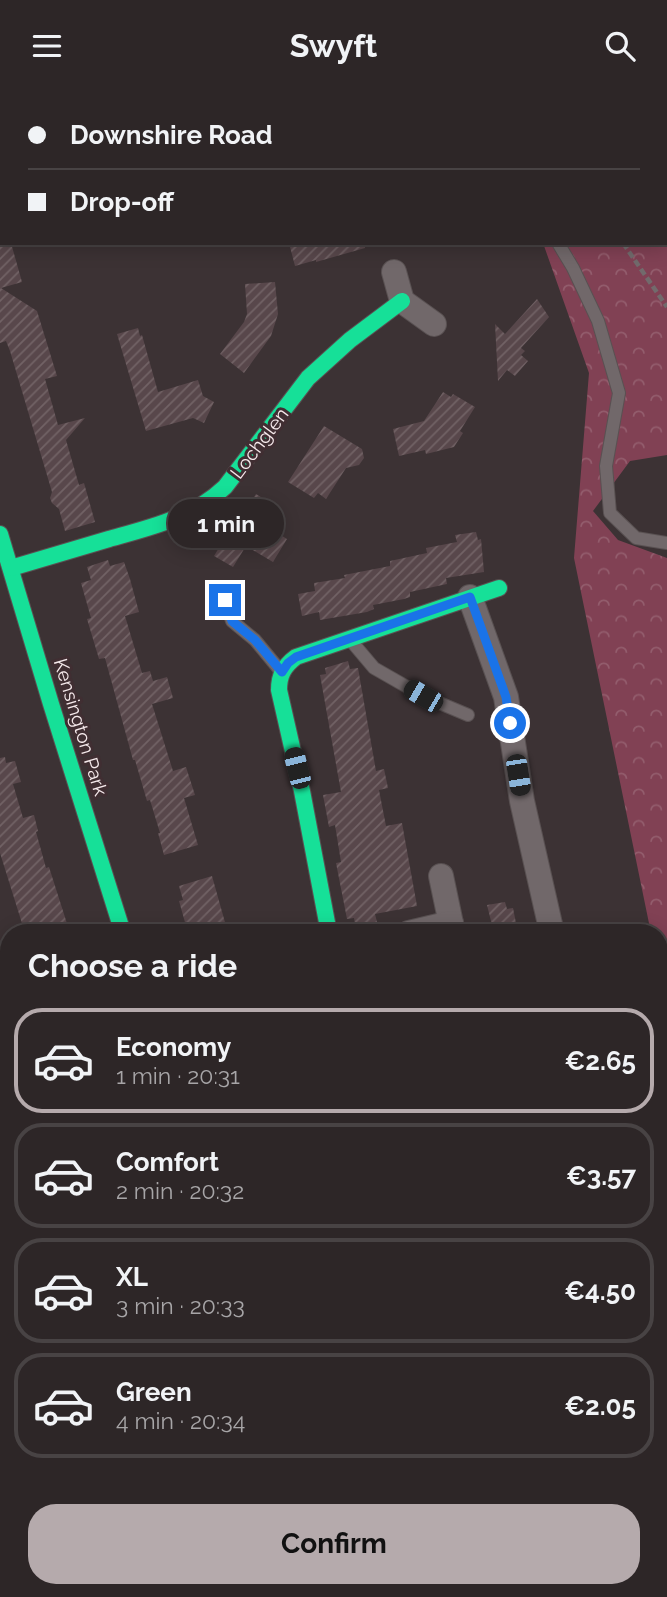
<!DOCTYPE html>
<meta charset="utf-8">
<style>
:root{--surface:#2d2627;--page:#352e2f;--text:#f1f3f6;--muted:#a7a5a7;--line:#484344;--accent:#b5aaac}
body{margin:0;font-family:Raleway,sans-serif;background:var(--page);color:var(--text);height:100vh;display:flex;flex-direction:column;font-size:26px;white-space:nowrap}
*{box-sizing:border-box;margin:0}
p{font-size:23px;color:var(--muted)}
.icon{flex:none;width:38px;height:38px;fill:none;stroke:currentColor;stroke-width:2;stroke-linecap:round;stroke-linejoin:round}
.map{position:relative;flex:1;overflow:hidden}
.panel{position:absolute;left:0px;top:833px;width:668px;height:674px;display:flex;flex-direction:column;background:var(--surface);border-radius:28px 28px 0 0;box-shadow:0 4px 18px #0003,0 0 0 2px var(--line)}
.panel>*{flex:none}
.hud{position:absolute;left:0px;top:0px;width:668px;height:154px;box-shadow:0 4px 18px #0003,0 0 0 2px var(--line);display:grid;align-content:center;height:154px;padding:0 28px;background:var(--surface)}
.end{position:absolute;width:32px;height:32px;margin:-16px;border:9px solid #1a73e8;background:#fff;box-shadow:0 0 0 4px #fff}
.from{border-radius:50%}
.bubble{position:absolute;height:49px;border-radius:24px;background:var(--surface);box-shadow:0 4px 18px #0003,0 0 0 2px var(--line);font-size:23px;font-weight:700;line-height:49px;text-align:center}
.car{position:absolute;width:21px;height:42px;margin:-21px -10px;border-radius:9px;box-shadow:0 0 5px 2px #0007;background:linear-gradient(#222 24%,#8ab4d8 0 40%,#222 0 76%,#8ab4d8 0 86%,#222 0)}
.hud b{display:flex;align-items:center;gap:24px;height:66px;font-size:26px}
.hud b+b{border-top:2px solid var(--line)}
.hud i{width:18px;height:18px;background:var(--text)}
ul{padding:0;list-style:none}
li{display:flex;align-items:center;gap:21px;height:105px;margin:0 14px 10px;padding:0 14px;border:4px solid var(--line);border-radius:28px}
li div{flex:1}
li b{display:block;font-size:26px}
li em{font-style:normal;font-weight:700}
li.active{border-color:var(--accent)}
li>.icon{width:63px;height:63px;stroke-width:1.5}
h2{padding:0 28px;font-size:32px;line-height:84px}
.action{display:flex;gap:14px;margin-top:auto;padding:14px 28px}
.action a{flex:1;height:80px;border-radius:28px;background:var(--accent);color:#111;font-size:28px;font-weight:700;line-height:80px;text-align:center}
header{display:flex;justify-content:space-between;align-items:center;height:91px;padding:0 28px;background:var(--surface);font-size:32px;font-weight:700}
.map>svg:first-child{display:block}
.forest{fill:url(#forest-crowns)}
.park{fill:url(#park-tufts)}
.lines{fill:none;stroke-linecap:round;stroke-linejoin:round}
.river{stroke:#330417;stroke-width:40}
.building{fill:url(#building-hatch)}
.lane-casing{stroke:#595152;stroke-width:14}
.street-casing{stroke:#595152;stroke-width:26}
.fast-casing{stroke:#595152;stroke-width:18}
.path{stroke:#726a6c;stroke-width:4.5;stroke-dasharray:7 3.5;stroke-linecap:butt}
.lane{stroke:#71686a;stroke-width:12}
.street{stroke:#71686a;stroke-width:24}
.fast{stroke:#16e098;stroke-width:16}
.route{stroke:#1a73e8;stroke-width:9}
.labels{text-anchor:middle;stroke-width:6;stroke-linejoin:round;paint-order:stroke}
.street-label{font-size:19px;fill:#f6eaec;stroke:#402e32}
</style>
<header><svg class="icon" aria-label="menu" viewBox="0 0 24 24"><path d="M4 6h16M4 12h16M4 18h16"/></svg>Swyft<svg class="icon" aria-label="search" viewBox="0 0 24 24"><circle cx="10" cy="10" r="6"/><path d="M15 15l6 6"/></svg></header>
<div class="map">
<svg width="667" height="1506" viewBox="0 0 667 1506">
<defs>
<pattern id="forest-crowns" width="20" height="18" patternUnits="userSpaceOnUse" patternTransform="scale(1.75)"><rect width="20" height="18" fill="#814154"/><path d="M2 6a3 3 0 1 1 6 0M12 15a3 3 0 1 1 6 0" fill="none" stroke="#935d6d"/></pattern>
<pattern id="park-tufts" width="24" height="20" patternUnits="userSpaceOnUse" patternTransform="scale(1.75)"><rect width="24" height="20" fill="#6e4550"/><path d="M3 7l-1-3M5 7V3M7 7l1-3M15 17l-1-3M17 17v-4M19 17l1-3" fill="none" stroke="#836069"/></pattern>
<pattern id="building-hatch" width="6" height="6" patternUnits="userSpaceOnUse" patternTransform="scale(1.75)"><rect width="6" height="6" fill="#58474b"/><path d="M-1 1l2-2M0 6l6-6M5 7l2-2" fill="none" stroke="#716265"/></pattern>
</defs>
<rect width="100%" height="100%" fill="#3c3234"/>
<path class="forest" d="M 457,0 L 667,0 L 667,364 L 630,370 L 593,420 L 618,449 L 667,467 L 667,916 L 660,881 L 660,842 L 651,842 L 574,467 L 589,282 L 543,152 L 667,152 L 667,2 L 458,2 Z"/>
<path class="park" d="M 24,0 L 457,0 L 458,2 L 25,2 Z"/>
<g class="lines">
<path class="river" d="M 639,0 L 641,2"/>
</g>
<g class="building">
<path d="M 0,133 L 2,133 L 2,152 L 11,152 L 22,191 L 1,197 L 37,220 L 57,285 L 45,288 L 58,334 L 85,327 L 66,349 L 79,394 L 84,392 L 95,431 L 65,440 L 59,418 L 52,412 L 50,407 L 52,401 L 10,260 L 6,250 L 0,252 Z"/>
<path d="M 289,152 L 365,152 L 365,157 L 316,171 L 316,169 L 295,175 Z"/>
<path d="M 275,191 L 278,223 L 271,245 L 244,282 L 220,263 L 244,231 L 247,223 L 245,193 Z"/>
<path d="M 537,208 L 549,226 L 521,257 L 525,260 L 521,264 L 528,270 L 515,285 L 507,279 L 498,290 L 495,233 L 505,243 Z"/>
<path d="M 138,237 L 140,245 L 142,244 L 158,301 L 198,289 L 203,305 L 214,311 L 204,332 L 193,327 L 146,340 L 117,243 Z"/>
<path d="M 443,301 L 451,306 L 453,303 L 475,316 L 460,340 L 463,342 L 454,356 L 426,363 L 425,359 L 399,365 L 393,338 L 424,330 Z"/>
<path d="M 324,335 L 362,358 L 364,367 L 359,374 L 346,377 L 326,408 L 318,402 L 314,407 L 288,391 Z"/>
<path d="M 256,403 L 277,416 L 266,435 L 287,448 L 273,471 L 246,455 L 233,476 L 214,465 L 228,442 L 225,440 L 239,419 L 244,422 Z"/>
<path d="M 476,441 L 478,449 L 481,448 L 484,481 L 446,487 L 447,493 L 410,501 L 410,506 L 404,508 L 373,514 L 374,518 L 367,521 L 320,529 L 319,521 L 302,525 L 298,503 L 315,500 L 314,492 L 345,487 L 344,484 L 390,475 L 390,470 L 427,462 L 426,457 L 457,451 L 455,444 Z"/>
<path d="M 108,469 L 110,475 L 124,471 L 130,488 L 139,521 L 125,525 L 142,582 L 150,580 L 153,590 L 167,586 L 173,607 L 152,613 L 173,680 L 186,676 L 195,704 L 184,707 L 198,754 L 164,764 L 158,742 L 160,742 L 150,709 L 147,710 L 135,669 L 133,669 L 105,567 L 99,568 L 87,528 L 91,527 L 81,492 L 91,489 L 87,476 Z"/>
<path d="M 348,570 L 350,578 L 358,577 L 376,680 L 384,678 L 388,697 L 379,699 L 386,735 L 402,732 L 417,815 L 375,823 L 378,835 L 356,839 L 354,827 L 347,828 L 336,772 L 341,771 L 335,734 L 329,736 L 323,704 L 341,701 L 320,584 L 326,583 L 325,577 Z"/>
<path d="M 5,666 L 6,672 L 15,670 L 21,691 L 13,693 L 23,727 L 34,724 L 38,740 L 36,741 L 46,777 L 49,776 L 70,842 L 25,842 L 0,762 L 0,667 Z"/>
<path d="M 212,785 L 228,842 L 188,842 L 179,810 L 183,809 L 179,795 Z"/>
<path d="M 505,811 L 507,818 L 513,817 L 518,842 L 494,842 L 487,814 Z"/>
</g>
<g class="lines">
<defs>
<g id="lane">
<path d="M 470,0 L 471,2"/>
<path d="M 558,152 L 573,177 L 598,230 L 619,302 L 606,375 L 610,422 L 636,447 L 667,452"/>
<path d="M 225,509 L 232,530 L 255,549 L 279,578"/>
<path d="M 352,551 L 374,577 L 423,605 L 468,624"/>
</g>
<g id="street">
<path d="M 394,181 L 402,210 L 434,233"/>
<path d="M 470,506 L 506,606 L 522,710 L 552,842"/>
<path d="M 441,785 L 453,842"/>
<path d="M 409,842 L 451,832"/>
<path d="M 660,1023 L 667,1021"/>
<path d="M 0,1024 L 9,1025"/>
<path d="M 0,1281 L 9,1311"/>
<path d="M 52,1498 L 53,1506"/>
<path d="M 547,1498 L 549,1500"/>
</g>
<g id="fast">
<path d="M 0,443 L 51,613 L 123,842"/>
<path d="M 11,477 C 44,467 76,458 109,448 C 152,436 192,427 225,396 L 308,287 L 350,249 L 402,210"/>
<path d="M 329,842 L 302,700 L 279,599 C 279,584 284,575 296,566 L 499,497"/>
</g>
</defs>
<use href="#lane" class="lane-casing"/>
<use href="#street" class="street-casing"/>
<use href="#fast" class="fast-casing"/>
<g class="path">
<path d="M 428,0 L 430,2"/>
<path d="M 505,0 L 506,2"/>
<path d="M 621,0 L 621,2"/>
<path d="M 587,2 L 589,0"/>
<path d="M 623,152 L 667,216"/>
<path d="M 660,1369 L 667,1357"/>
<path d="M 660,1411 L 667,1419"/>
</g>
<use href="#lane" class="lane"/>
<use href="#street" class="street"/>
<use href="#fast" class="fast"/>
</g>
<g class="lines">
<path class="route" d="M 225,509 L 232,530 L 255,549 L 282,581 L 288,572 L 296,566 L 470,506 L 506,606 L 510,632"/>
</g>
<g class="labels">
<g class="street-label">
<text transform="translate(259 352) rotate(-53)" y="7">Lochglen</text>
<text transform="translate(81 636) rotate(73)" y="7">Kensington Park</text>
</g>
</g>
</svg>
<i class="end from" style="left:510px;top:632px"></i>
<i class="end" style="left:225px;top:509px"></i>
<div class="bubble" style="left:168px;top:408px;width:116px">1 min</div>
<i class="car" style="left:423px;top:605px;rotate:300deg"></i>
<i class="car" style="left:297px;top:677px;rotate:346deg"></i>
<i class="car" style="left:518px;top:684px;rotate:171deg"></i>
<div class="hud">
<b><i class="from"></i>Downshire Road</b>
<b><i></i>Drop-off</b>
</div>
<section class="panel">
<h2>Choose a ride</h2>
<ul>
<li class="active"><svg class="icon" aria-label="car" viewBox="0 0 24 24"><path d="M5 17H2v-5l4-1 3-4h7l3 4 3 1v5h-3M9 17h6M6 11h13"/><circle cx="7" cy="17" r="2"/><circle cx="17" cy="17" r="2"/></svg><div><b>Economy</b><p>1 min · 20:31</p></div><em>€2.65</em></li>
<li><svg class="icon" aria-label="car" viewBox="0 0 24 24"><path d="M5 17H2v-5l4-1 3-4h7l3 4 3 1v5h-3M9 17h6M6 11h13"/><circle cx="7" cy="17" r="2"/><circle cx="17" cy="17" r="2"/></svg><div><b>Comfort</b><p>2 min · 20:32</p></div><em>€3.57</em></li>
<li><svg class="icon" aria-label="car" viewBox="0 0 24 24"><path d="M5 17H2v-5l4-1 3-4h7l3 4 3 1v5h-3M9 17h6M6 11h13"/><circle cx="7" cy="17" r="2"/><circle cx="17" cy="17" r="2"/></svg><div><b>XL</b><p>3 min · 20:33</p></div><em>€4.50</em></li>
<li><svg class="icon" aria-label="car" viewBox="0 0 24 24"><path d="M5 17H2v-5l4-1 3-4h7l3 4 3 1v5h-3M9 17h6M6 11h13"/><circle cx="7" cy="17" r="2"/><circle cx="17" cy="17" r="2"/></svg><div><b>Green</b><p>4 min · 20:34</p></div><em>€2.05</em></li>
</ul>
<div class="action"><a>Confirm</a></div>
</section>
</div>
